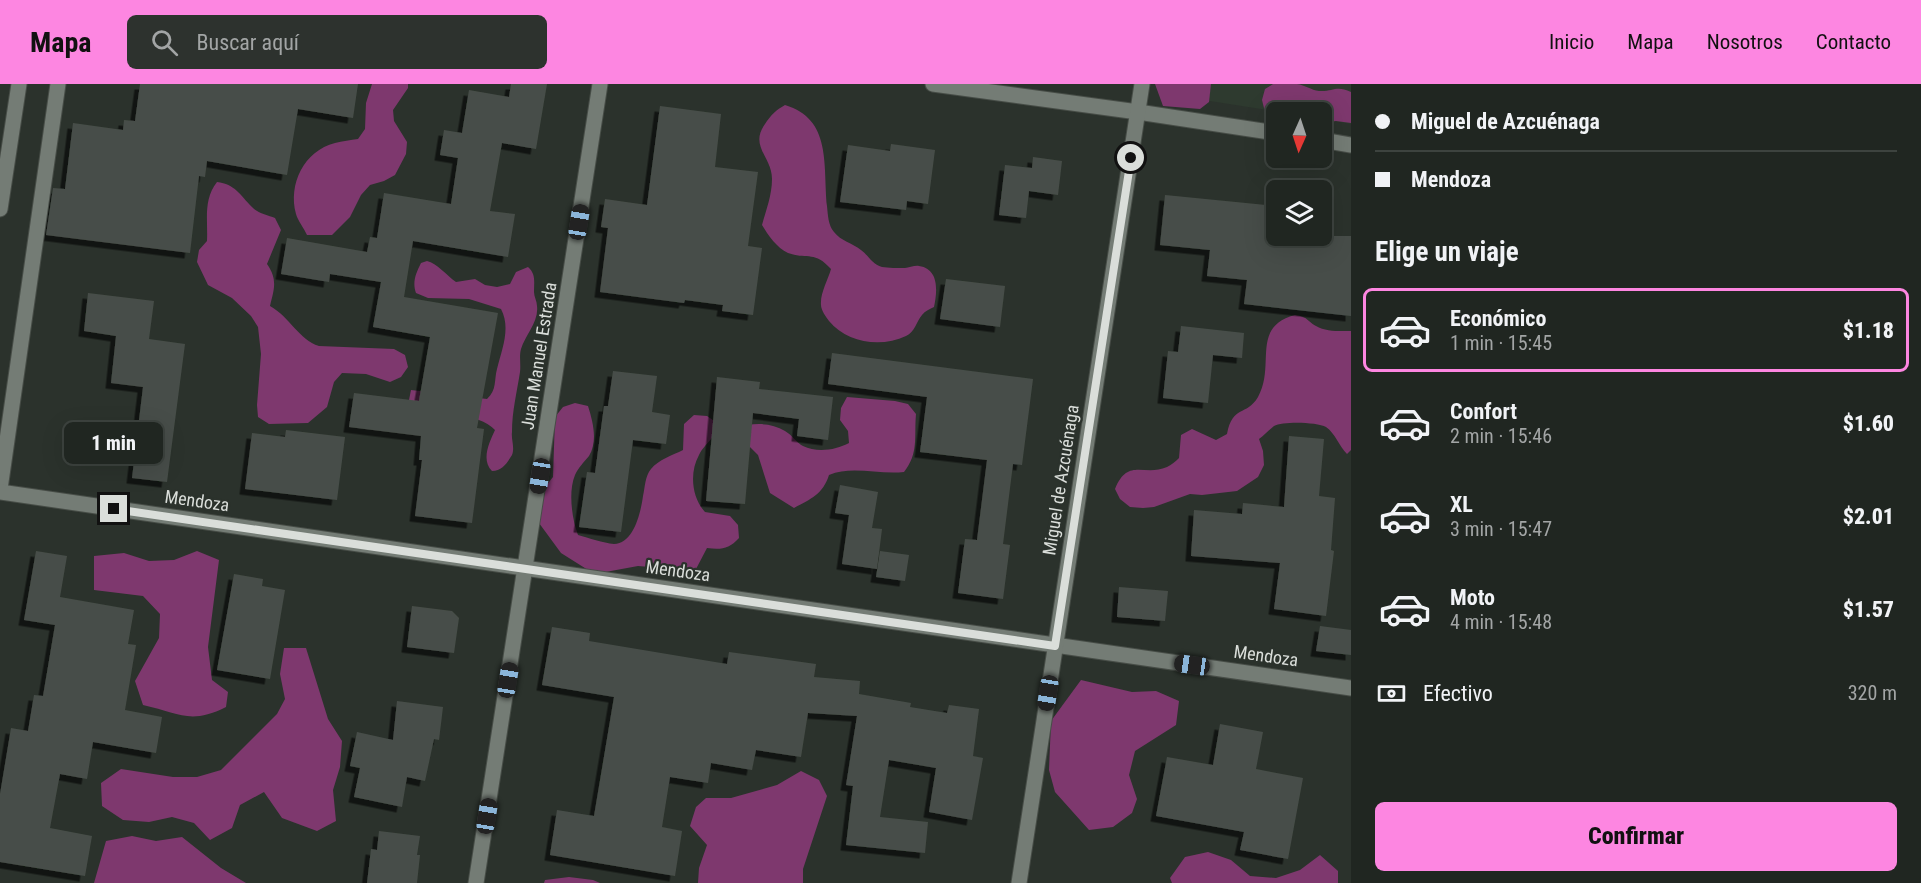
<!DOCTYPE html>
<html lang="es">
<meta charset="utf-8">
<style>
:root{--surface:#202621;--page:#2d322e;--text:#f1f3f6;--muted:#a2a5a5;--line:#3d433f;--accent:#fd86e1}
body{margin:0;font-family:"Roboto Condensed",sans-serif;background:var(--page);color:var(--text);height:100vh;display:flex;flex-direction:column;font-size:22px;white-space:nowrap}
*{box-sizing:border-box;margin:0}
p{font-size:20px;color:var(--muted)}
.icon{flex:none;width:33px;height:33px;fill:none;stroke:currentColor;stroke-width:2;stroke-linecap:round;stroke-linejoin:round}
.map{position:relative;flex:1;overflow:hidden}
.sheet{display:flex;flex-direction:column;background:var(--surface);width:570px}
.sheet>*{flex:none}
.guide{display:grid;align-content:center;height:132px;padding:0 24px;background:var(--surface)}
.needle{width:39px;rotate:183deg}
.controls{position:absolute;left:1266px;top:18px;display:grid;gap:12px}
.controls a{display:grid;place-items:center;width:66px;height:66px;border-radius:9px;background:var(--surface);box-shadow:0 6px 24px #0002,0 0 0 2px var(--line);font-size:30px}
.end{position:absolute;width:27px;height:27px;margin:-14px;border:8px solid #dadeda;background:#111;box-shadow:0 0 0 3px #111}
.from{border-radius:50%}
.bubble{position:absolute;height:42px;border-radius:9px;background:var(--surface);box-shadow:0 6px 24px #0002,0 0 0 2px var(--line);font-size:20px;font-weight:800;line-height:42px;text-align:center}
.car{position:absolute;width:18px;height:36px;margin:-18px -9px;border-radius:8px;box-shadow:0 0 4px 2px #0007;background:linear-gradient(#222 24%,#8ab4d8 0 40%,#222 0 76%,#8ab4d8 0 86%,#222 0)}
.guide b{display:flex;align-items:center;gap:21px;height:57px;font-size:22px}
.guide b+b{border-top:2px solid var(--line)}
.guide i{width:15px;height:15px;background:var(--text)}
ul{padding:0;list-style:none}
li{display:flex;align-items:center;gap:18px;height:84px;margin:0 12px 9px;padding:0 12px;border:3px solid transparent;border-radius:9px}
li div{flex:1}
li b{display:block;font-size:22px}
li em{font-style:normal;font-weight:800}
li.active{border-color:var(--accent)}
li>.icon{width:54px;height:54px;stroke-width:1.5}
h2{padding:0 24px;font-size:27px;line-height:72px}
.pay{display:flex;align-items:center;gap:15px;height:66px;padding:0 24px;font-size:22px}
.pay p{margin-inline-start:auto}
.cta{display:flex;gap:12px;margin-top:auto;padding:12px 24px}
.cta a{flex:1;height:69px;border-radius:9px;background:var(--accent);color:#111;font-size:24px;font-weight:800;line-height:69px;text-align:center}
header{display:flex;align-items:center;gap:36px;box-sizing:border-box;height:84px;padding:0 30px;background:var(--accent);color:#111}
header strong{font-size:28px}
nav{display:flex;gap:33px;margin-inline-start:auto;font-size:21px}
.search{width:420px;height:54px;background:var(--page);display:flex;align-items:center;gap:15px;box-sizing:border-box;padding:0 21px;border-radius:9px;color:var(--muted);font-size:22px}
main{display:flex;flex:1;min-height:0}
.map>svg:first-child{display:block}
.built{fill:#2e3a2f}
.green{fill:#7e386e}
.building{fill:#474e48;filter:url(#shadow)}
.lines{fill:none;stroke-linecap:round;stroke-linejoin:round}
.street-casing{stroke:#474d47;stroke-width:17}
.street{stroke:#747c75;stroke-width:15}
.route{stroke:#dadeda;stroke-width:8}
.labels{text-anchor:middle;stroke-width:4.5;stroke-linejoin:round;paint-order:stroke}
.street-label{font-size:18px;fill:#dadeda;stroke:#2b322c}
</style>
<header>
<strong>Mapa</strong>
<div class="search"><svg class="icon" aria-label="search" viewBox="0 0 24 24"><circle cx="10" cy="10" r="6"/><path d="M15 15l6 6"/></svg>Buscar aquí</div>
<nav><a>Inicio</a><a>Mapa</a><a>Nosotros</a><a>Contacto</a></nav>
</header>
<main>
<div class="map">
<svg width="1351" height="799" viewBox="0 0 1351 799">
<defs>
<filter id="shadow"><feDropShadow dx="-5.5" dy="5.5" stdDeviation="0" flood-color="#0009"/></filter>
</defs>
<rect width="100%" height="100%" fill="#2b322c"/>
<path class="built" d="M 1180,0 L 1351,0 L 1351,40 L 1322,35 L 1322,28 L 1280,28 L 1178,12 Z"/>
<g class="green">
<path d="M 372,0 L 408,0 L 408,4 L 393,26 L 394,37 L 407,58 L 406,70 L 395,91 L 384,97 L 370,101 L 361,111 L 350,133 L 332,151 L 307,151 C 304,144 298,137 296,130 C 288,100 304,67 335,59 C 342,57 351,56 358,55 L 365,45 L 366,19 Z"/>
<path d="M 1155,0 L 1211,0 L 1209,18 L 1200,25 L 1163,22 Z"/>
<path d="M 1273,0 C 1281,0 1289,0 1297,0 C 1305,1 1311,6 1319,7 C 1333,8 1336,1 1351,8 L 1351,39 L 1336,37 L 1322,39 L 1322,28 L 1292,28 C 1285,25 1273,29 1265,28 L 1262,16 L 1265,5 Z"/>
<path d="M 785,21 C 832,35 823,81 827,122 C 828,131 828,141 834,148 C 841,157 852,159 861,166 C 868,171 872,180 882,183 C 888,184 898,184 905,184 C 909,184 915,181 919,182 C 940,185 937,209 934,223 C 930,225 925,227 922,231 C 916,238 915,248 906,252 C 881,264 847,259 829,237 C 826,233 821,226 821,221 C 820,209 828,196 831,185 C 814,166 807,176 788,169 C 777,164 768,151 762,141 C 766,126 772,111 772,95 C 772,73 749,62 765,40 C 771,31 776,26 785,21 Z"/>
<path d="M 217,98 C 235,100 240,111 252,123 C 257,129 268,131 275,134 L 281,146 L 267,180 C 278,196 274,205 270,222 C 290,233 299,256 319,262 L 394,265 L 405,271 L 408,283 L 401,293 L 390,298 L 366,290 L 342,289 L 334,298 L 327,323 L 308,339 L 269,340 L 258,333 L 257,321 L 261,270 L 258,243 L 251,232 L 232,214 L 208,201 L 197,178 L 199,166 L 207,157 C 208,136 203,116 217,98 Z"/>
<path d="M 427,177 C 437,179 446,191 456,198 L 475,195 L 485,201 L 497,203 L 510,200 L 516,188 L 528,183 C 536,190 534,198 534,208 C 534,213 537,217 537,222 C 539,238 525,251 521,265 C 519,272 521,281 520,288 C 517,308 512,327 512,348 C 511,356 515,363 512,371 C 507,379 502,387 492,387 C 481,376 489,359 495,346 C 480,329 431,326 408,321 L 411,306 L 487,315 C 497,306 494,296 497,285 C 502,265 511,244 501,225 L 469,215 L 428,214 L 416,209 C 412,198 416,189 421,179 Z"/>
<path d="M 1295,231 C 1308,233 1306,236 1316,242 C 1326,248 1340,247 1351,247 L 1351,366 L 1347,370 C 1339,362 1335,349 1326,343 C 1317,338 1283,337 1274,342 C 1269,346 1264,351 1259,355 L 1263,367 L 1264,381 L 1258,393 L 1237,407 L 1202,411 L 1190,410 L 1154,423 L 1143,424 L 1130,423 L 1120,415 L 1115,405 C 1128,373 1144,393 1167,383 C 1171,381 1176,377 1179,374 L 1181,351 L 1192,345 L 1216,356 L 1227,350 C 1233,320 1246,333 1258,313 C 1276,281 1250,243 1295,231 Z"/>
<path d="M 847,313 L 895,317 L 908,320 L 916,330 C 914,353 919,369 904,388 C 879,391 852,381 829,391 C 823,410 811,415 794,424 L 770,409 L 758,371 L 749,362 L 748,341 C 760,339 774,340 785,347 C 792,351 797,359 803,362 C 817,369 836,366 849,359 L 848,347 L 840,336 L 841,324 Z"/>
<path d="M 575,319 L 588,322 C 593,338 598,357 589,372 C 584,378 578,384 575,391 C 568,408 572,435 578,451 C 589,454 603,459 614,460 C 634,460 641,427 643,412 C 645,403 645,392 651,385 C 658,376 673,371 683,366 L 684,340 L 694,331 L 707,332 L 717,339 C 715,357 706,357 699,371 C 689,389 692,414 705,428 L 730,432 L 738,441 L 739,454 C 729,465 721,466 707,464 L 696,485 L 686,490 L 673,493 L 650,483 L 638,482 L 600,489 L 588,486 L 561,469 L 539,439 L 545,403 L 553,393 L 555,333 L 563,323 Z"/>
<path d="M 197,467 L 219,476 L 208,563 L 212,596 L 228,608 L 226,623 C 190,641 179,629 143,621 L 135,597 L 159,554 L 160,530 L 143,512 L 94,506 L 94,472 L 124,469 L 149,477 L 174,476 Z"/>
<path d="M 284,564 L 306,564 L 328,635 L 342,657 L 340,683 L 333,706 L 336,737 L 317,747 L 282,734 L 264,708 L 240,721 L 232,744 L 210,756 L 194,739 L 172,733 L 149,738 L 123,736 L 102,722 L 101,699 L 121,685 L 173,693 L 197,693 L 221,686 L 277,630 L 285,615 L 280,590 Z"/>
<path d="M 1081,596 L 1132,608 L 1156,607 L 1179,617 L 1176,641 L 1135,667 L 1129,691 L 1137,715 L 1132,729 L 1113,743 L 1089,746 L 1055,708 L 1049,686 L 1051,637 Z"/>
<path d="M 801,687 L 819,696 L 827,712 L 803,785 L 803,799 L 698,799 L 699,784 L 707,761 L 690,742 L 696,723 L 706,714 L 731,714 L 777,701 Z"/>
<path d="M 132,752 L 156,757 L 182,753 L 221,784 L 246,799 L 94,799 L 106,757 Z"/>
<path d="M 1208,768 L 1231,776 L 1250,792 L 1276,794 L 1300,786 L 1320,771 L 1338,787 L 1338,799 L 1172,799 L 1170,794 L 1185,773 Z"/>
<path d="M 569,793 L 593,796 L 600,799 L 544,799 L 545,796 Z"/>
</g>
<g class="building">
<path d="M 140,0 L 358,0 L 353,34 L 298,25 L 287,91 L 207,77 L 205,93 L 199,92 L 190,169 L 46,151 L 53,104 L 65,105 L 73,39 L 123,46 L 124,36 L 135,37 Z"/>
<path d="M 511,0 L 547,0 L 536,65 L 502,59 L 490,127 L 515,130 L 508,173 L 413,157 L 404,213 L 498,229 L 477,344 L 484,345 L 472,439 L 415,432 L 422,376 L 419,376 L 421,352 L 349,343 L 354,309 L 419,317 L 430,253 L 373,243 L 381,198 L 330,190 L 329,198 L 281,190 L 287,154 L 367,168 L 370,153 L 377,154 L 384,109 L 451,120 L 458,74 L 440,71 L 444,46 L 462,49 L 469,6 L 509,13 Z"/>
<path d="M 660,22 L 721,30 L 715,83 L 758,88 L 748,162 L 762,164 L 753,231 L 722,227 L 723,221 L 685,216 L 684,219 L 600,208 L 608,144 L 601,143 L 605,115 L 647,121 Z"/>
<path d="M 891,60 L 935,66 L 928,120 L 907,117 L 906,126 L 840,118 L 848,61 L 890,67 Z"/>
<path d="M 1033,73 L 1062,77 L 1058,111 L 1029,107 L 1026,134 L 999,131 L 1005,81 L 1032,84 Z"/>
<path d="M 1165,111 L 1276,122 L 1276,152 L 1351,152 L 1351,232 L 1244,220 L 1247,196 L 1207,192 L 1210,166 L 1160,161 Z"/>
<path d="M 946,195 L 1005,202 L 1000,243 L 940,235 Z"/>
<path d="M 88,209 L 154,217 L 149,255 L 185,260 L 167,398 L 132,394 L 143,303 L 111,299 L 116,252 L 84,247 Z"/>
<path d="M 1181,242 L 1244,249 L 1242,274 L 1213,271 L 1208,319 L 1163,314 L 1168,267 L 1178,268 Z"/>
<path d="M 832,269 L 1033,295 L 1022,381 L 1013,380 L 1003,460 L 1010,461 L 1003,515 L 958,509 L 965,455 L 977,456 L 987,376 L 920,368 L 927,313 L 828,300 Z"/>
<path d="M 613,287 L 657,292 L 652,328 L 670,331 L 666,360 L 633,356 L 621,448 L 579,443 L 587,388 L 595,389 L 604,322 L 608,322 Z"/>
<path d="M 717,293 L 760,298 L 759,305 L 833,313 L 828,356 L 797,352 L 799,335 L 753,329 L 745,420 L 706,417 Z"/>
<path d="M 286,346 L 345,353 L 337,416 L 245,405 L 252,349 L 285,353 Z"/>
<path d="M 1289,352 L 1324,355 L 1319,412 L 1335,414 L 1331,466 L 1334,467 L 1326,532 L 1274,525 L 1280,479 L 1191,472 L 1194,426 L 1242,430 L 1243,419 L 1284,423 Z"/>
<path d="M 840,401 L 878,408 L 872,444 L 882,445 L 877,485 L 842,480 L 849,431 L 835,429 Z"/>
<path d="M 36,467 L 67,472 L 60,513 L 134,526 L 128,560 L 136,561 L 125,626 L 162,633 L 156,669 L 93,658 L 87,695 L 60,690 L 50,744 L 92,752 L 85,792 L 0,778 L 0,710 L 11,644 L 28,647 L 34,611 L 43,612 L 55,541 L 24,536 Z"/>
<path d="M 880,467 L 909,471 L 905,497 L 876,493 Z"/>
<path d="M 234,490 L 263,495 L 262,502 L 285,506 L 270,595 L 217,586 Z"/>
<path d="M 1119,503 L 1168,507 L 1165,537 L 1117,533 Z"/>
<path d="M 412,522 L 452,527 L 459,534 L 454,569 L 407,563 Z"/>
<path d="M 1320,542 L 1351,546 L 1351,571 L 1316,567 Z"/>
<path d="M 552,543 L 590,549 L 589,557 L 727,580 L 729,568 L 816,580 L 814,593 L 860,597 L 859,610 L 911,619 L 910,623 L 947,629 L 949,621 L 979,625 L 973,672 L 983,674 L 972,736 L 929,728 L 936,684 L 889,676 L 880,733 L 928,738 L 925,769 L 846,761 L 853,702 L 846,701 L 857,632 L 808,629 L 801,673 L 756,666 L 752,686 L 711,679 L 708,699 L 670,693 L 662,743 L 682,747 L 675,792 L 550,771 L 557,726 L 594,732 L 614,613 L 542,601 Z"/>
<path d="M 397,617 L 443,623 L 439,656 L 434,655 L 425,697 L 407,693 L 402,723 L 354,713 L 360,684 L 350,682 L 357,648 L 393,656 Z"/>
<path d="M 1220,640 L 1263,648 L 1256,685 L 1303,694 L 1288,775 L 1240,766 L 1244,748 L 1156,732 L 1167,673 L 1213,681 Z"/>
<path d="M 379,747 L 420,752 L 417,771 L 420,771 L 417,799 L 367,799 L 371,765 L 377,766 Z"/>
</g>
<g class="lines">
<defs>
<g id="street">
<path d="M 933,0 L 1138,28 L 1276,49"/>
<path d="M 1322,56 L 1351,61"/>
<path d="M 0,125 L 19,0"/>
<path d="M 0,405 L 58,0"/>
<path d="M 0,408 L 1351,604"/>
<path d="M 476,799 L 600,0"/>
<path d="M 1019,799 L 1142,0"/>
</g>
</defs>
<use href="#street" class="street-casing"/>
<use href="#street" class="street"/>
</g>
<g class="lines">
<path class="route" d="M 114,425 L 1055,562 L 1131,74"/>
</g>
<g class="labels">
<g class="street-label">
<text transform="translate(539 272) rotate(-81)" y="6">Juan Manuel Estrada</text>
<text transform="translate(1061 396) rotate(-81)" y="6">Miguel de Azcuénaga</text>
<text transform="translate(197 417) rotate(8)" y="6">Mendoza</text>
<text transform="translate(678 487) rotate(8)" y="6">Mendoza</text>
<text transform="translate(1266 572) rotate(8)" y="6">Mendoza</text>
</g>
</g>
</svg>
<div class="controls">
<a><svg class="needle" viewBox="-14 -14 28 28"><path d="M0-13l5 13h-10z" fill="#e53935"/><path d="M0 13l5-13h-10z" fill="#a2a5a5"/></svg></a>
<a><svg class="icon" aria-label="layers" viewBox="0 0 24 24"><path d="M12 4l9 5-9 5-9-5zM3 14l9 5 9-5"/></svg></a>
</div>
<i class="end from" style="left:1131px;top:74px"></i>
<i class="end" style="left:114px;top:425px"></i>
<div class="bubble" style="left:64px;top:338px;width:99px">1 min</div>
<i class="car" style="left:579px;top:138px;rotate:9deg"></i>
<i class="car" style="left:540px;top:392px;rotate:189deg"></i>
<i class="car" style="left:1192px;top:581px;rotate:278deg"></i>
<i class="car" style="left:508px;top:596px;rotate:9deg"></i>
<i class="car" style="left:1048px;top:609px;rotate:189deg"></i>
<i class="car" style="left:487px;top:732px;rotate:9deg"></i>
</div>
<section class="sheet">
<div class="guide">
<b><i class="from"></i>Miguel de Azcuénaga</b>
<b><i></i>Mendoza</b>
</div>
<h2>Elige un viaje</h2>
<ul>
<li class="active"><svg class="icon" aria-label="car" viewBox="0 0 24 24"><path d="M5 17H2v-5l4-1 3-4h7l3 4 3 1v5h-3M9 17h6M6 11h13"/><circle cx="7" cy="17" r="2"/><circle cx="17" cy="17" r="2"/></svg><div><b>Económico</b><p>1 min · 15:45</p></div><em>$1.18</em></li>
<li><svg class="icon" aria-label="car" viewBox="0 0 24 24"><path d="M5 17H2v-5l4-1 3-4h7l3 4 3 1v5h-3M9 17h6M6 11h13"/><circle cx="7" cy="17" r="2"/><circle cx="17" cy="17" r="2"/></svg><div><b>Confort</b><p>2 min · 15:46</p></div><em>$1.60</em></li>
<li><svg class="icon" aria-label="car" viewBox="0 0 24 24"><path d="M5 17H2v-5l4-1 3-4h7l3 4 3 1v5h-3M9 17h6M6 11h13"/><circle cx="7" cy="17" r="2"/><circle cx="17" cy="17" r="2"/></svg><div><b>XL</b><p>3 min · 15:47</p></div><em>$2.01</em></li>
<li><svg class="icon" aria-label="car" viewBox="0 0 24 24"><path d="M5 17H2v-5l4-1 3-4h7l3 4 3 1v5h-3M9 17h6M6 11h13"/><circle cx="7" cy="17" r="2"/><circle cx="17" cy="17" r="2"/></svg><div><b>Moto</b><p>4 min · 15:48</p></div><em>$1.57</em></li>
</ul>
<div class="pay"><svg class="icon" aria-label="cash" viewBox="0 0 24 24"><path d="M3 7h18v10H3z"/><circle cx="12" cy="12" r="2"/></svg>Efectivo<p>320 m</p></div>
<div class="cta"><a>Confirmar</a></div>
</section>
</main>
